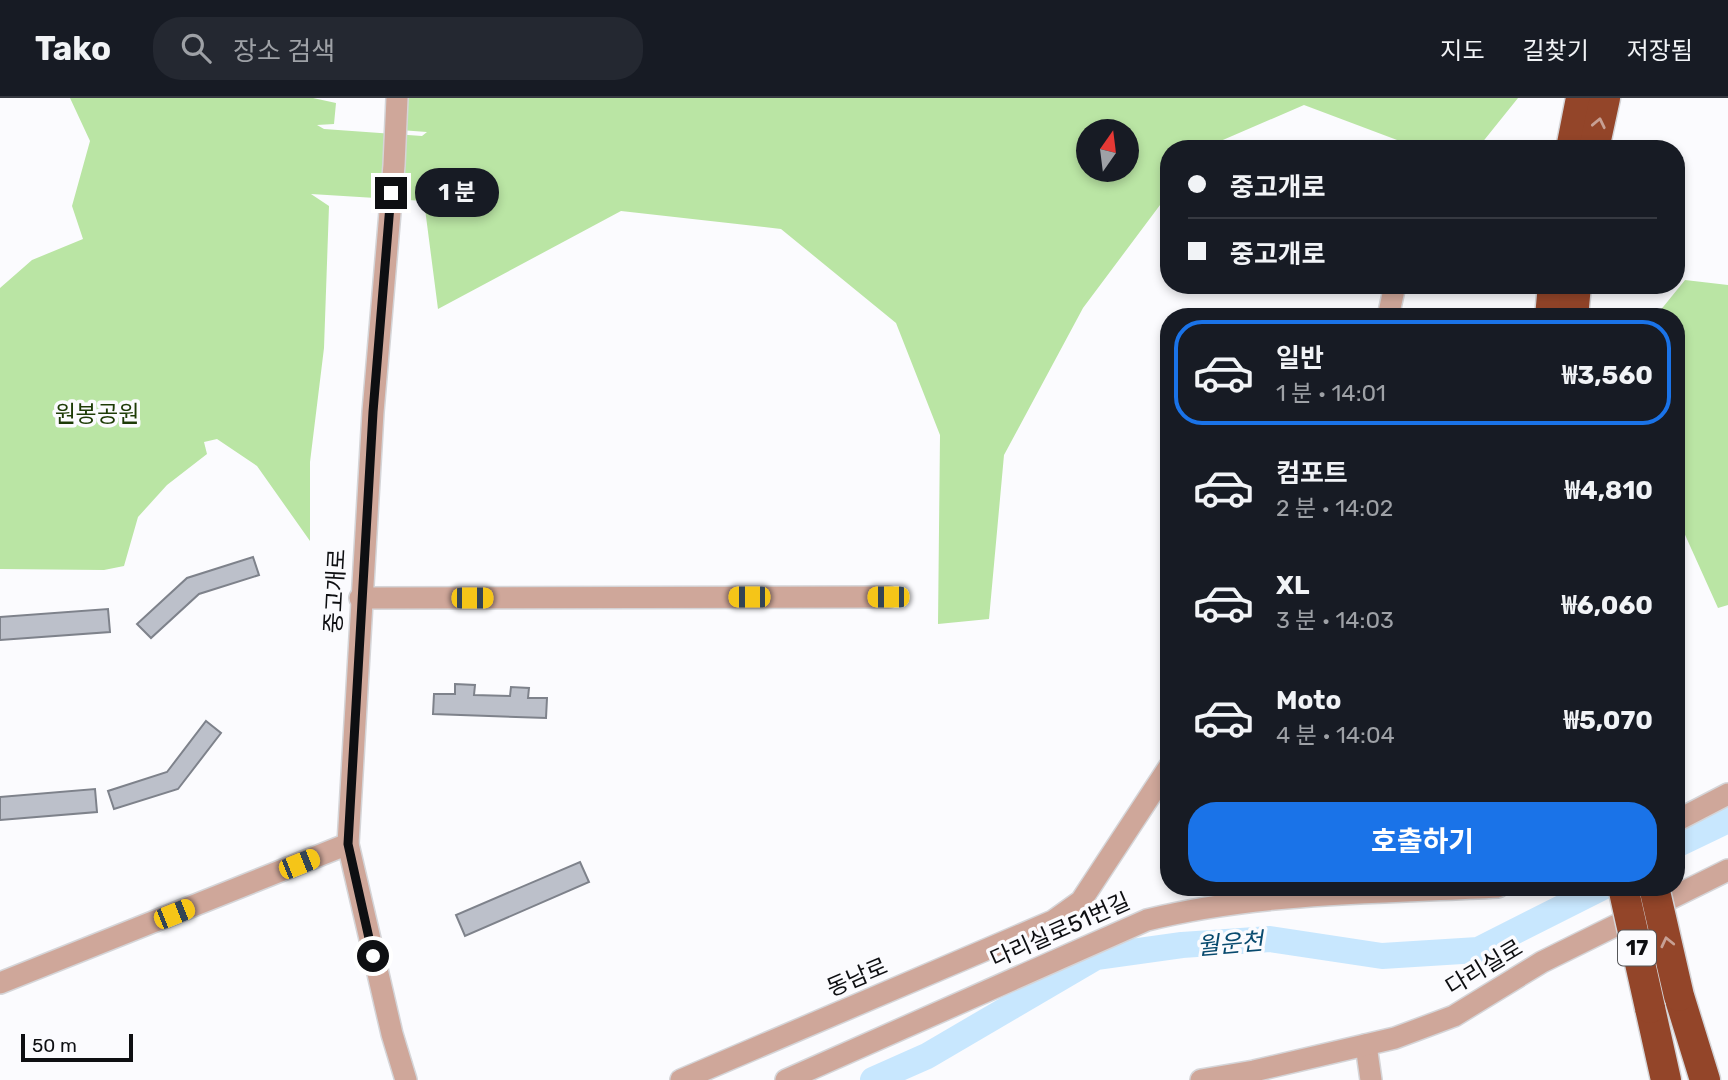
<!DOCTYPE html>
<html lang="ko">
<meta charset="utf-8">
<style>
:root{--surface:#171b24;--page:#242831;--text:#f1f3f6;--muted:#9ea1a6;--line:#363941;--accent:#1a73e8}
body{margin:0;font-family:Rubik,"Noto Sans KR",sans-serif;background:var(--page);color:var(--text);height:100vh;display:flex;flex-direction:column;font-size:26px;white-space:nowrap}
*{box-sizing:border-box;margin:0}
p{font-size:23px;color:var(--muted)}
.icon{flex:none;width:38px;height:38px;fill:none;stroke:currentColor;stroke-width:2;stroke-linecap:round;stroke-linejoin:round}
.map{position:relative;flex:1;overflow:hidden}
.sheet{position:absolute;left:1160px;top:210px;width:525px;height:588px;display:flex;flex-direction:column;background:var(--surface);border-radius:28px;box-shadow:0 4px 10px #0003}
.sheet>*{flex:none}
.guide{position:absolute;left:1160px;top:42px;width:525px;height:154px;border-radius:28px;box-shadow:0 4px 10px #0003;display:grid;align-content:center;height:154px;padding:0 28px;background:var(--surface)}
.needle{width:46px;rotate:14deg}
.fabs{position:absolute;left:1076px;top:21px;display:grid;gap:14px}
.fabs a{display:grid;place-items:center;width:63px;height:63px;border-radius:50%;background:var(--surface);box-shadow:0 4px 10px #0003;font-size:35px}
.scale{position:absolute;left:21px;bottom:18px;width:112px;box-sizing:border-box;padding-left:7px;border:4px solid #0e0f12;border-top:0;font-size:19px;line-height:24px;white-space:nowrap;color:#0e0f12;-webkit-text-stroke:5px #fbfbfe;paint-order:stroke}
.end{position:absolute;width:32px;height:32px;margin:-16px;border:9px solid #0e0f12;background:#fff;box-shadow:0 0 0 4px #fff}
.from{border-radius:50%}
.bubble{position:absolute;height:49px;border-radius:24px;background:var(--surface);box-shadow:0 4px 10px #0003;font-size:23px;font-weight:700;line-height:49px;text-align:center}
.car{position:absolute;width:21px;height:42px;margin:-21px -10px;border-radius:9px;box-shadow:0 0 5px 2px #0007;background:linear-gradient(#f5c518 24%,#345 0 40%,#f5c518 0 76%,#345 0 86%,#f5c518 0)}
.guide b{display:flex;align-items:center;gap:24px;height:66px;font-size:26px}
.guide b+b{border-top:2px solid var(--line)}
.guide i{width:18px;height:18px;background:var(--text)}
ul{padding:12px 0 0;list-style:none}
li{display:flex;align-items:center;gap:21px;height:105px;margin:0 14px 10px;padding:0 14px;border:4px solid transparent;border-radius:28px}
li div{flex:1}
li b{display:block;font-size:26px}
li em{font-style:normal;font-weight:700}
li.current{border-color:var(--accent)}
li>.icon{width:63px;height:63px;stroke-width:1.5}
.action{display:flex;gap:14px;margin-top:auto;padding:14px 28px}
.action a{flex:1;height:80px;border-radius:28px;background:var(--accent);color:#fff;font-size:28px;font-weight:700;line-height:80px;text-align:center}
header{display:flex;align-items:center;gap:42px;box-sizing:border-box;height:98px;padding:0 35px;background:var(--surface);border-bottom:2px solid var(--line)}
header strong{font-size:33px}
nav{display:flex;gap:38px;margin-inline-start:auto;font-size:24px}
.search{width:490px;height:63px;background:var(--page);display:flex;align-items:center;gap:18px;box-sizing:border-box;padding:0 24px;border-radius:28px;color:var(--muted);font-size:26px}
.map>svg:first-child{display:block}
.green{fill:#bae5a4;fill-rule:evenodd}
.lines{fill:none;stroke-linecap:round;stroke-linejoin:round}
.river{stroke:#c8e7fe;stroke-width:26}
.building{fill:#bcc0ca;stroke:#7e828b;stroke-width:2}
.minor-casing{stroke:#d5d5d8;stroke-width:24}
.highway-casing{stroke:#d5d5d8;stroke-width:33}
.minor{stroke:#cfa79a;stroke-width:21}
.highway{stroke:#934529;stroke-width:30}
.highway-bridge-casing{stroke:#d5d5d8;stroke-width:33;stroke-linecap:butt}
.highway-bridge{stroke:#934529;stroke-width:30}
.oneway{stroke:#c7a094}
.route{stroke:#0e0f12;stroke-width:9}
.labels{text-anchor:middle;stroke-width:7;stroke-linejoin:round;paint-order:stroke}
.shield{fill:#fbfbfe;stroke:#555659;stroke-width:2}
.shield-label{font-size:21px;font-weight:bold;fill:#0e0f12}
.park-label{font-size:23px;fill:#1d3b06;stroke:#fbfbfe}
.street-label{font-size:23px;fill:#0e0f12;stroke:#fbfbfe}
.water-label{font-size:24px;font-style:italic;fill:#084a6e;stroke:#fbfbfe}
</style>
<header>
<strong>Tako</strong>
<div class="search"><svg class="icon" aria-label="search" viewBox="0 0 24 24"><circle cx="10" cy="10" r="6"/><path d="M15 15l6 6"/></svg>장소 검색</div>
<nav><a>지도</a><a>길찾기</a><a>저장됨</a></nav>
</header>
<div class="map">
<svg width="1728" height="982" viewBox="0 0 1728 982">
<rect width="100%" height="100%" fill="#fbfbfe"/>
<g class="green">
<path d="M 70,0 L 313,0 L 336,5 L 334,26 L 317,27 L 324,31 L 422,38 L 427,34 L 400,32 L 403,0 L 1518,0 L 1477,51 L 1421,51 L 1304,7 L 1202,51 L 1169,51 L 1169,95 L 1083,210 L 1004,357 L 989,521 L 938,526 L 940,337 L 896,225 L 781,131 L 621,113 L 438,211 L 424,103 L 311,96 L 329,108 L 324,250 L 310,364 L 310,443 L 257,368 L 217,341 L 204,344 L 207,356 L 167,387 L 138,419 L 124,468 L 104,472 L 0,471 L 0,190 L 32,162 L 83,141 L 72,108 L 90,43 ZM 1088,33 L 1127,33 L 1127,72 L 1088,72 Z"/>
<path d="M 1685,182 L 1728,187 L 1728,507 L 1718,510 L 1677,419 L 1676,219 L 1655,219 Z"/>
</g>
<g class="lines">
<g class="river">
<path d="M 1676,747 L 1728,722"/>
<path d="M 873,982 L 927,958 L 1096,859 L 1182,847 L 1270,841 L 1382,858 L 1478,852 L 1603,789"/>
</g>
</g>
<g class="building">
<path d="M 253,459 L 259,477 L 199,496 L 151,540 L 137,526 L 187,480 Z"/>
<path d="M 108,511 L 110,534 L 0,542 L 0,519 Z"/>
<path d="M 455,586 L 475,587 L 474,597 L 510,598 L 511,589 L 529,590 L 528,600 L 547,600 L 546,620 L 433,616 L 434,596 L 455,596 Z"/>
<path d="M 206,623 L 221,635 L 178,691 L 114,711 L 108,693 L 167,674 Z"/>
<path d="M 95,691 L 97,714 L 0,722 L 0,699 Z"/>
<path d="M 580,764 L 589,784 L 465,838 L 456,817 Z"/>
</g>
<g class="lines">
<defs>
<g id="minor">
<path d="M 397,0 L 394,67 L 373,314 L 348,746 L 392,936 L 406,982"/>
<path d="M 1388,219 L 1395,187"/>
<path d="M 360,500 L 888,499"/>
<path d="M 1676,723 L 1728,696"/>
<path d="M 0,885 L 348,746"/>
<path d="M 1366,947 L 1371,982"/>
<path d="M 681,982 L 1053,823 L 1081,803 L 1169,669"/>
<path d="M 786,982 L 1147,822 C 1260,794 1382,795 1498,789"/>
<path d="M 1201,982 L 1254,973 L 1395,940 L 1454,918 L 1542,864 L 1728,772"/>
</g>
<g id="highway">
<path d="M 1571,51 L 1581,0"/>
<path d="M 1594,51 L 1605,0"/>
<path d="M 1550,219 L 1553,187"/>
<path d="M 1573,219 L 1576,187"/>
<path d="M 1679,898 L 1705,982"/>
<path d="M 1650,910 L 1666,982"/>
</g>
</defs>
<use href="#minor" class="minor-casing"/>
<use href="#highway" class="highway-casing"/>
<use href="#minor" class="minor"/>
<use href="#highway" class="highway"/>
<defs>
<g id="highway-bridge">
<path d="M 1623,789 L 1650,910"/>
<path d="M 1654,789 L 1679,898"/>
</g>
</defs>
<use href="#highway-bridge" class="highway-bridge-casing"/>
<use href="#highway-bridge" class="highway-bridge"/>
</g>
<defs><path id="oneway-chevron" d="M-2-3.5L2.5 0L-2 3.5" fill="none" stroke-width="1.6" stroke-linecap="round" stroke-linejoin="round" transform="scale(1.75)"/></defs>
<g class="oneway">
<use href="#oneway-chevron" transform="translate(1599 25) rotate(-78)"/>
<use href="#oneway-chevron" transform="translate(1667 844) rotate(-103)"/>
</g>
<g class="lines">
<path class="route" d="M 373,858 L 348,746 L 373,314 L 391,95"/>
</g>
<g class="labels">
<rect class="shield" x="1618" y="832.5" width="38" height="35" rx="5"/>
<g class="shield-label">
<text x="1637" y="857">17</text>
</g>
<g class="park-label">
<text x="97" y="324">원봉공원</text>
</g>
<g class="street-label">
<text transform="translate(335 493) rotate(-87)" y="8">중고개로</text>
<text transform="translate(1060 832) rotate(-24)" y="8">다리실로51번길</text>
<text transform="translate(1484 869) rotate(-31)" y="8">다리실로</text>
<text transform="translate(857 879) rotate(-23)" y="8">동남로</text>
</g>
<g class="water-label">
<text transform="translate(1230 846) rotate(-5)" y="8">월운천</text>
</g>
</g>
</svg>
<div class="fabs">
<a><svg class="needle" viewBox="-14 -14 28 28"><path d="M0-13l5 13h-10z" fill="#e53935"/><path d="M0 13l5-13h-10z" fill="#9ea1a6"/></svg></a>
</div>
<div class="scale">50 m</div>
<i class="end from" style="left:373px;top:858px"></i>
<i class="end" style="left:391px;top:95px"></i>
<div class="bubble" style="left:415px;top:70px;width:84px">1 분</div>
<i class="car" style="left:749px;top:499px;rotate:270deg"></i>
<i class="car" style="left:888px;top:499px;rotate:270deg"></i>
<i class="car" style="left:472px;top:500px;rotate:90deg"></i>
<i class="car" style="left:299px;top:766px;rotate:68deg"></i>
<i class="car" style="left:174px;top:816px;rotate:68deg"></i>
<div class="guide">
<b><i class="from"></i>중고개로</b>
<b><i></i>중고개로</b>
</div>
<section class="sheet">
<ul>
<li class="current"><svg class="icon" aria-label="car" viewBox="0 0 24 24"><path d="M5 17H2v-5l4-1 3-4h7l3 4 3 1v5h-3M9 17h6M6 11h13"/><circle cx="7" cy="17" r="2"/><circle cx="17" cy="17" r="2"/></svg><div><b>일반</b><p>1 분 · 14:01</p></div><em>₩3,560</em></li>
<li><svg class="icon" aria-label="car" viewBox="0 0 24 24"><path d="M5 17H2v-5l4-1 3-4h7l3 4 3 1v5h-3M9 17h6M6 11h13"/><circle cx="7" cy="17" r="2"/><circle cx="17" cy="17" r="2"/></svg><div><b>컴포트</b><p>2 분 · 14:02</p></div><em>₩4,810</em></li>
<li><svg class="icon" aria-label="car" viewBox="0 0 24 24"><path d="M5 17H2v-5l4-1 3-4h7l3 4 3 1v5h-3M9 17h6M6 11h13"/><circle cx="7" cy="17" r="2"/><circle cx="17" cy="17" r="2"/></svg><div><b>XL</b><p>3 분 · 14:03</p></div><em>₩6,060</em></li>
<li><svg class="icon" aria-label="car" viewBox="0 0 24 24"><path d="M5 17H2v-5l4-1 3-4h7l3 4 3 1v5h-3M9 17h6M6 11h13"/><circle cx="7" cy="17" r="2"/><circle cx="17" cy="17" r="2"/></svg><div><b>Moto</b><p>4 분 · 14:04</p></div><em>₩5,070</em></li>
</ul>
<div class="action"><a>호출하기</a></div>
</section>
</div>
